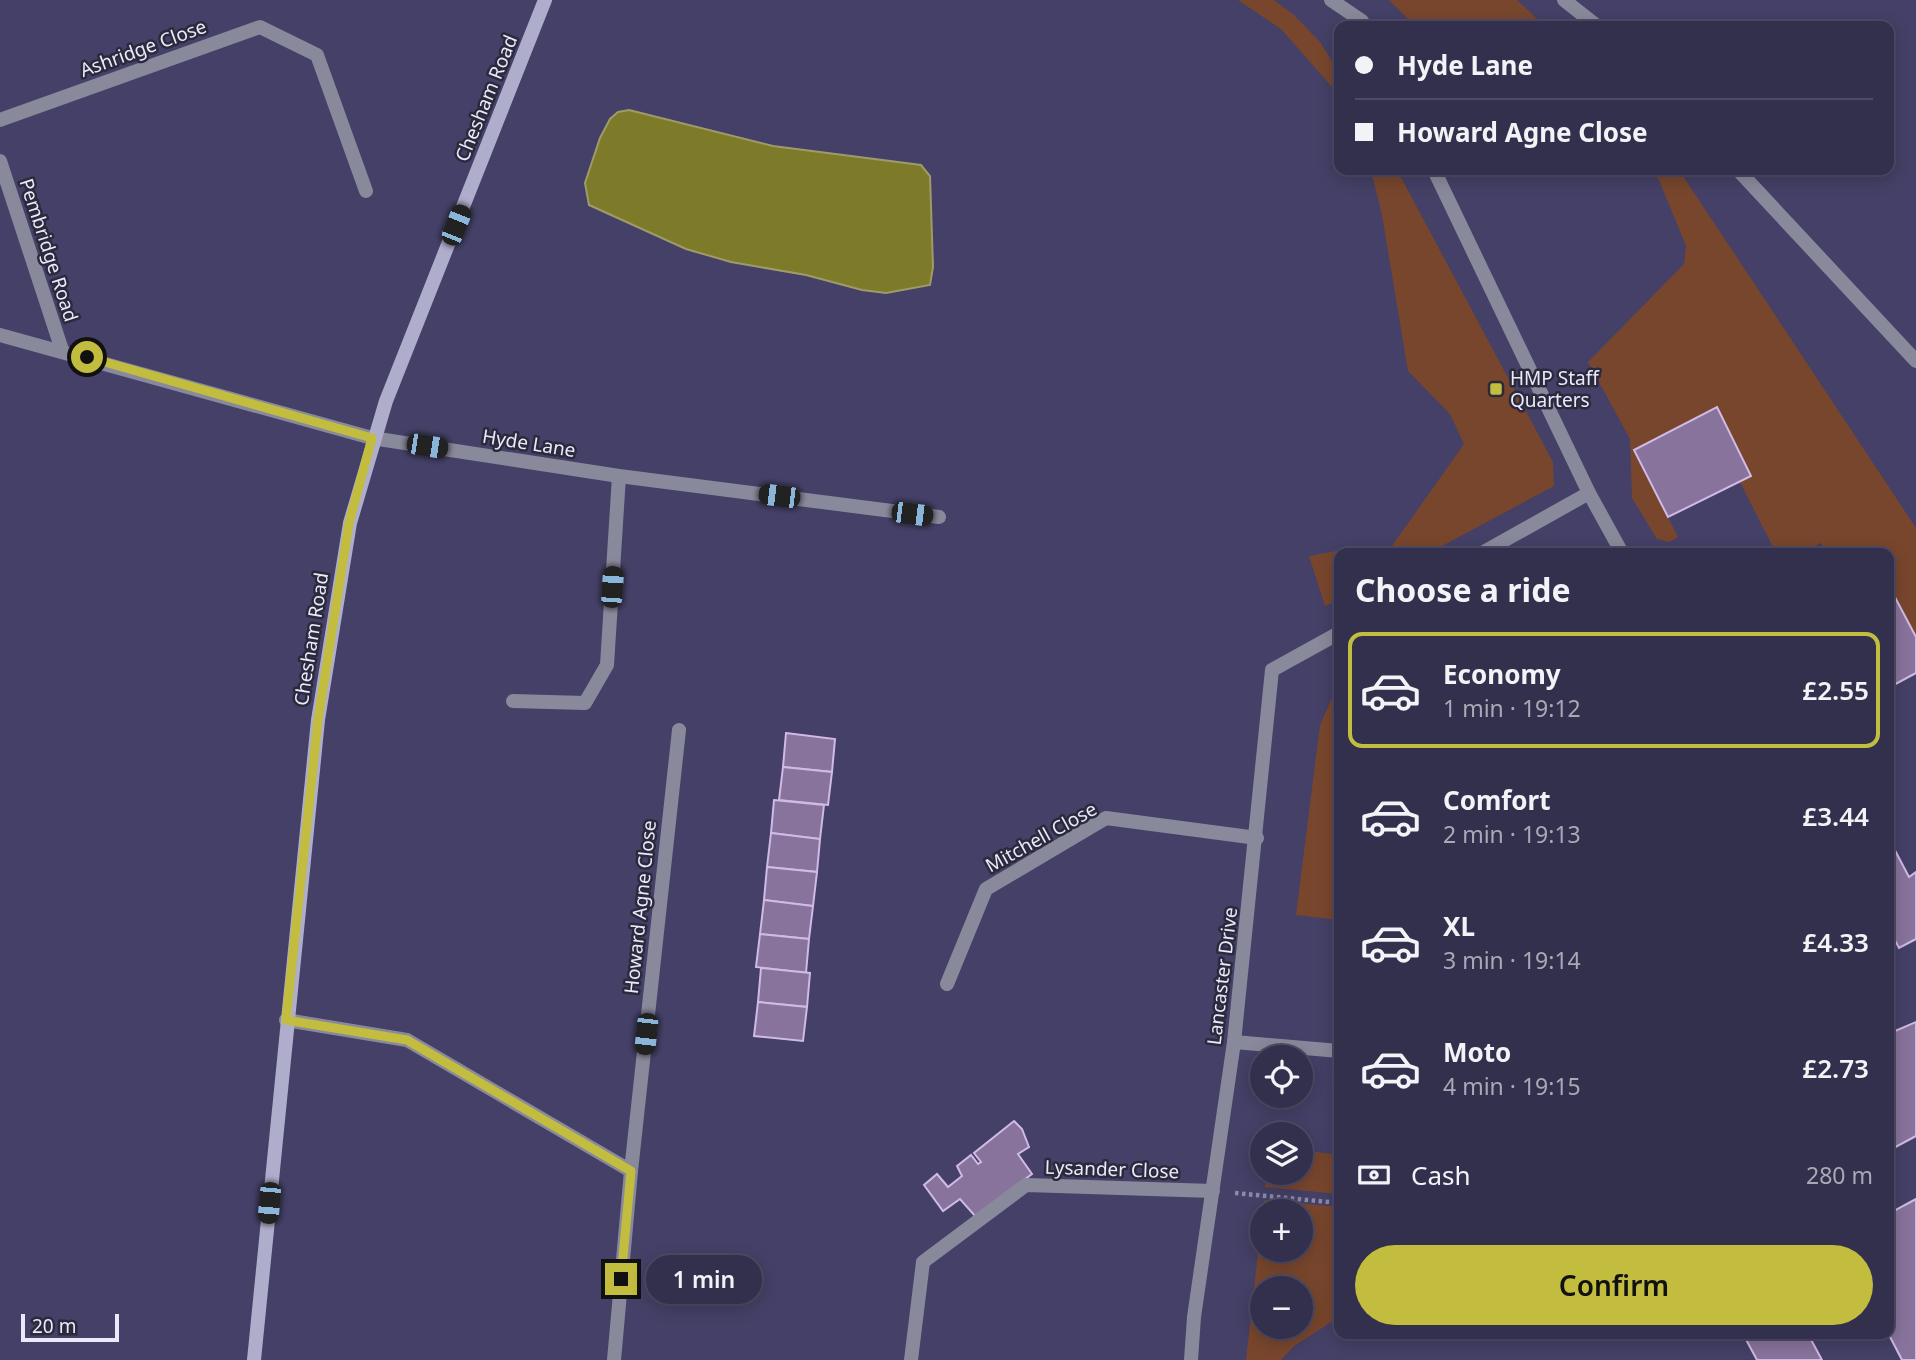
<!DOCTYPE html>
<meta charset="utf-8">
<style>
:root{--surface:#33304d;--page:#3b3854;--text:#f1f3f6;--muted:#a9a9b6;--line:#4e4b65;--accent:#c2bd3f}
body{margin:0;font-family:"Noto Sans",sans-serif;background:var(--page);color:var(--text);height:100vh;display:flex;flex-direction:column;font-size:26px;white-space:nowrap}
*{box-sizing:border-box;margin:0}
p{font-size:23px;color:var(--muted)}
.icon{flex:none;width:38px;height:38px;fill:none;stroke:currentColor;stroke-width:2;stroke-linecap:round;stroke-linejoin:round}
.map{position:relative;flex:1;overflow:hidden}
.sheet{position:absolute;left:1334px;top:548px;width:560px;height:791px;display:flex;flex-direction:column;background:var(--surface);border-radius:14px;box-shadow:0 4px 18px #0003,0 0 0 2px var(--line)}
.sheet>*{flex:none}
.top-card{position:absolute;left:1334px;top:21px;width:560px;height:154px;border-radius:14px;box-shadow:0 4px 18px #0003,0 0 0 2px var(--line);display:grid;align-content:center;height:154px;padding:0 21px;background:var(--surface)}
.tools{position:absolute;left:1250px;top:1045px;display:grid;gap:14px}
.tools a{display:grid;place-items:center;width:63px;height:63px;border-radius:50%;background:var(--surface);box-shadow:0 4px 18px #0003,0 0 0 2px var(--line);font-size:35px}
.scale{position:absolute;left:21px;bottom:18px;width:98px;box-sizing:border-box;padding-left:7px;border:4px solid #eae9fc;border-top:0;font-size:19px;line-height:24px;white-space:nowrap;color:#eae9fc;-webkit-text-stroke:5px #2b2a3c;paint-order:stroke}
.end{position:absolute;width:32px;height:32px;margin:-16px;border:9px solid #c2bd3f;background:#111;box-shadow:0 0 0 4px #111}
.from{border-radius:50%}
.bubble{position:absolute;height:49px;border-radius:24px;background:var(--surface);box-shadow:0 4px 18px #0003,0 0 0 2px var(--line);font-size:23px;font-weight:600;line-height:49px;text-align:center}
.car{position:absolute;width:21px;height:42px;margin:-21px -10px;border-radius:9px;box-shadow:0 0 5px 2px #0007;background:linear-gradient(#222 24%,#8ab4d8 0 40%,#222 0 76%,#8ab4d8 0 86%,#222 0)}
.top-card b{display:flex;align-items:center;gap:24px;height:66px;font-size:26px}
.top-card b+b{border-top:2px solid var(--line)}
.top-card i{width:18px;height:18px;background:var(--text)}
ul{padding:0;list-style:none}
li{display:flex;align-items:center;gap:21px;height:116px;margin:0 14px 10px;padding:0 7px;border:4px solid transparent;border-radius:14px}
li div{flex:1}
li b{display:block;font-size:26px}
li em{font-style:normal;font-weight:600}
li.active{border-color:var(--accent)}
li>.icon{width:63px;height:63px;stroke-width:1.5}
h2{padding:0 21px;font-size:32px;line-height:84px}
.pay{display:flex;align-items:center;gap:18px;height:77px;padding:0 21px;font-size:26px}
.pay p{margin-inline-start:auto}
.primary-button{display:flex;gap:14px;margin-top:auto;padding:14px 21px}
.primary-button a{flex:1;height:80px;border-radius:42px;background:var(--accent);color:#111;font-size:28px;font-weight:600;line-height:80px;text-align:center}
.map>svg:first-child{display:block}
.green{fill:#78462d;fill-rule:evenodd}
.water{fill:#7d7a2a;stroke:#9e9b69;stroke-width:2}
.building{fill:#88739c;stroke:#d0bae6;stroke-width:2}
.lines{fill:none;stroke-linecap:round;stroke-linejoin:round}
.path{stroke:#8c8aa8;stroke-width:4.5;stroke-dasharray:3.5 3.5;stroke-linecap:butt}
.lane{stroke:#89899c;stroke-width:14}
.street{stroke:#89899c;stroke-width:14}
.secondary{stroke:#afadcc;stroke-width:14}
.route{stroke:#c2bd3f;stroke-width:9}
.poi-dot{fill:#c2bd3f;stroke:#2b2a3c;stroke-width:2.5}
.labels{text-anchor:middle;stroke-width:5;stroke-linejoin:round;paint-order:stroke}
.street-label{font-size:19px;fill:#eae9fc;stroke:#2b2a3c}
.poi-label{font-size:19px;fill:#eae9fc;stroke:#2b2a3c;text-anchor:start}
</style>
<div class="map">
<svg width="1916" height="1360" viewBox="0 0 1916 1360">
<rect width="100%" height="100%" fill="#444067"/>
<g class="green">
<path d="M 1238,0 L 1274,0 L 1294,15 L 1320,42 L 1339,72 L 1339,95 L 1281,29 Z"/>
<path d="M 1389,0 L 1517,0 L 1545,26 L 1413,24 Z"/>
<path d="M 1371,170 L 1397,170 L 1553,462 L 1554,486 L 1429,553 L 1387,553 L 1464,444 L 1450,414 L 1408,371 L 1382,215 Z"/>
<path d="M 1650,170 L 1679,170 L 1916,528 L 1916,637 L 1888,584 L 1888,553 L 1826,553 L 1821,543 L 1801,553 L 1776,553 L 1740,482 L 1751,476 L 1717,408 L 1634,450 L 1678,537 L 1669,542 L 1657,539 L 1632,498 L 1630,439 L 1588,362 L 1684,264 L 1686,246 L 1659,180 Z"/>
<path d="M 1358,547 L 1367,553 L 1339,553 L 1339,599 L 1325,606 L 1309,556 Z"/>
<path d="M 1339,692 L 1339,920 L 1296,915 L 1320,725 L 1333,696 Z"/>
<path d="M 1300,1150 L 1339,1155 L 1339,1194 L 1265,1187 L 1267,1173 L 1300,1172 Z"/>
<path d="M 1264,1200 L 1339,1207 L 1339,1317 L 1294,1346 L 1281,1360 L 1246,1360 L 1262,1218 L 1262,1250 L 1300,1250 L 1300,1211 L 1263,1211 ZM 1300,1288 L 1300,1326 L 1262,1326 L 1262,1288 Z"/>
</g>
<path class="water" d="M 629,110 L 773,146 L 921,165 L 930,176 L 933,267 L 930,285 L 886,293 L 862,290 L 806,275 L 731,262 L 686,249 L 589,205 L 585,183 L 600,138 L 610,119 L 618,112 Z"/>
<g class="building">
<path d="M 1717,407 L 1751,476 L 1668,517 L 1634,450 Z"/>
<path d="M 1888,584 L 1916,637 L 1916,673 L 1888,688 Z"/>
<path d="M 786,733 L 835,739 L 832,772 L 783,767 Z"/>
<path d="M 783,767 L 832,772 L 828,805 L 779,800 Z"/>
<path d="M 774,800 L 824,805 L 820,839 L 771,833 Z"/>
<path d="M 771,833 L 820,839 L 817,872 L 767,867 Z"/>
<path d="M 1888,837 L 1909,877 L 1916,872 L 1916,939 L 1899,948 L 1888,927 Z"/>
<path d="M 767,867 L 817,872 L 813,906 L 764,900 Z"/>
<path d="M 764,900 L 813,906 L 809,939 L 760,934 Z"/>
<path d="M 760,934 L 809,939 L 806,973 L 756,967 Z"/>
<path d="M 761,968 L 810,973 L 807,1007 L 758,1002 Z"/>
<path d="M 758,1002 L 807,1007 L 803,1041 L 754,1036 Z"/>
<path d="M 1916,1022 L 1916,1136 L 1888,1151 L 1888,1034 Z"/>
<path d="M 1014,1121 L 1022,1129 L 1029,1147 L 1018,1154 L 1032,1174 L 975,1216 L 960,1199 L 943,1211 L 924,1185 L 937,1174 L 948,1187 L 962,1176 L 957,1166 L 971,1155 L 978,1164 L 981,1162 L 974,1153 Z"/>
<path d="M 1916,1199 L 1916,1360 L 1902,1360 L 1888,1333 L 1888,1214 Z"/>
<path d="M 1743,1334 L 1808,1334 L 1822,1360 L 1757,1360 Z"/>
</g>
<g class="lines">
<path class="path" d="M 1235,1193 L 1339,1203"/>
<g class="lane">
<path d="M 1564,0 L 1597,26"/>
<path d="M 1738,170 L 1916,361"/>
</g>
<g class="street">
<path d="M 1331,0 L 1362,21 L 1364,26"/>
<path d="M 0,120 L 260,27 L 317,55 L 366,191"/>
<path d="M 0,161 L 62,350"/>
<path d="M 1434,170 L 1589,493 L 1622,553"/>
<path d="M 0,335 L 372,438 L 619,476 L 939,517"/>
<path d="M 1482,553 L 1589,493"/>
<path d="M 513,701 L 585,703 L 607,665 L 619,476"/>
<path d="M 947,984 L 986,889 L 1106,818 L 1257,838"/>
<path d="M 286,1020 L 407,1040 L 631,1171"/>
<path d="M 1234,1042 L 1339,1051"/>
<path d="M 614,1360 L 631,1171 L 679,730"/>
<path d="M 911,1360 L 923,1262 L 1026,1185 L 1213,1191"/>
<path d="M 1191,1360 L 1194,1317 L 1234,1042 L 1272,670 L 1339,633"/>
</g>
<path class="secondary" d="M 254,1360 L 318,720 L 350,523 L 386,401 L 545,0"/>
</g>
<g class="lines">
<path class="route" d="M 87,357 L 372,438 L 349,523 L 318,720 L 286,1020 L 407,1040 L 631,1171 L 621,1279"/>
</g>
<rect class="poi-dot" x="1489" y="382" width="14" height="14" rx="3.5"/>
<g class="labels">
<g class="street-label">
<text transform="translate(143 48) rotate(-20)" y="7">Ashridge Close</text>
<text transform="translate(486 98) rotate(-68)" y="7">Chesham Road</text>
<text transform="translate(49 250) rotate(72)" y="7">Pembridge Road</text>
<text transform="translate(529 443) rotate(9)" y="7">Hyde Lane</text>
<text transform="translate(311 639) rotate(-81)" y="7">Chesham Road</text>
<text transform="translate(1041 837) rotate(-29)" y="7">Mitchell Close</text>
<text transform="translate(640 907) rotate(-84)" y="7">Howard Agne Close</text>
<text transform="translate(1222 976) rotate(-83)" y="7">Lancaster Drive</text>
<text transform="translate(1112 1169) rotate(2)" y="7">Lysander Close</text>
</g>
<g class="poi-label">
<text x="1510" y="385">HMP Staff<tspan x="1510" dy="22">Quarters</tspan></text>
</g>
</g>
</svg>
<div class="tools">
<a><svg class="icon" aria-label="locate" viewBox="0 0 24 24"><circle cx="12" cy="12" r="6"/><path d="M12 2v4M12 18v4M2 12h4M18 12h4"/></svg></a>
<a><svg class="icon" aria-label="layers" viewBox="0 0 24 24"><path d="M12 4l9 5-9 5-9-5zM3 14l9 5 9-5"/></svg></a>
<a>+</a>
<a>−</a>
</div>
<div class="scale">20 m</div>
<i class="end from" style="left:87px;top:357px"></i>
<i class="end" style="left:621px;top:1279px"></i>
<div class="bubble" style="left:646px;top:1255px;width:116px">1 min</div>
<i class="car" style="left:456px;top:225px;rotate:22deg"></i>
<i class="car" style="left:427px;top:446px;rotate:99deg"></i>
<i class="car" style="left:779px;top:496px;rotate:277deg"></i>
<i class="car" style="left:912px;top:514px;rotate:97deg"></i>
<i class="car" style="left:612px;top:587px;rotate:4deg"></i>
<i class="car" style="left:646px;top:1034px;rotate:186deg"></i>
<i class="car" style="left:269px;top:1203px;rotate:185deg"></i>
<div class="top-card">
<b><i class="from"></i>Hyde Lane</b>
<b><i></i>Howard Agne Close</b>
</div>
<section class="sheet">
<h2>Choose a ride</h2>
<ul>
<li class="active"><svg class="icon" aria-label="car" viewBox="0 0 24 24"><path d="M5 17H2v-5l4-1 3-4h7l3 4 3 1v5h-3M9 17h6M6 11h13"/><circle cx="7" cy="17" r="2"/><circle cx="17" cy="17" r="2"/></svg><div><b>Economy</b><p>1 min · 19:12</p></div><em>£2.55</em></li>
<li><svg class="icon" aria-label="car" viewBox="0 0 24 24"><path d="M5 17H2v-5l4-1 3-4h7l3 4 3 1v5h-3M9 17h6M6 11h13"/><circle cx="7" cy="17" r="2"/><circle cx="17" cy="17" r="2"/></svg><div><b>Comfort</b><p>2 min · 19:13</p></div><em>£3.44</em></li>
<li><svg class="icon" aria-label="car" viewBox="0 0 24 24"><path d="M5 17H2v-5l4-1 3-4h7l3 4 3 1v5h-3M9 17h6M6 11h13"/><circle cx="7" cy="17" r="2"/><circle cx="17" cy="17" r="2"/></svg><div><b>XL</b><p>3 min · 19:14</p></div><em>£4.33</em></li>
<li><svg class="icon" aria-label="car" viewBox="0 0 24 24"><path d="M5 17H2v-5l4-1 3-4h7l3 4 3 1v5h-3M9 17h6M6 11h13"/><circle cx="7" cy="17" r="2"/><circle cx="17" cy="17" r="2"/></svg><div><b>Moto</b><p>4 min · 19:15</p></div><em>£2.73</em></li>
</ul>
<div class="pay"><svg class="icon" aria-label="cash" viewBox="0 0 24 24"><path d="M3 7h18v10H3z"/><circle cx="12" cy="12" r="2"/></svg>Cash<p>280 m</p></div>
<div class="primary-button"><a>Confirm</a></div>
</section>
</div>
